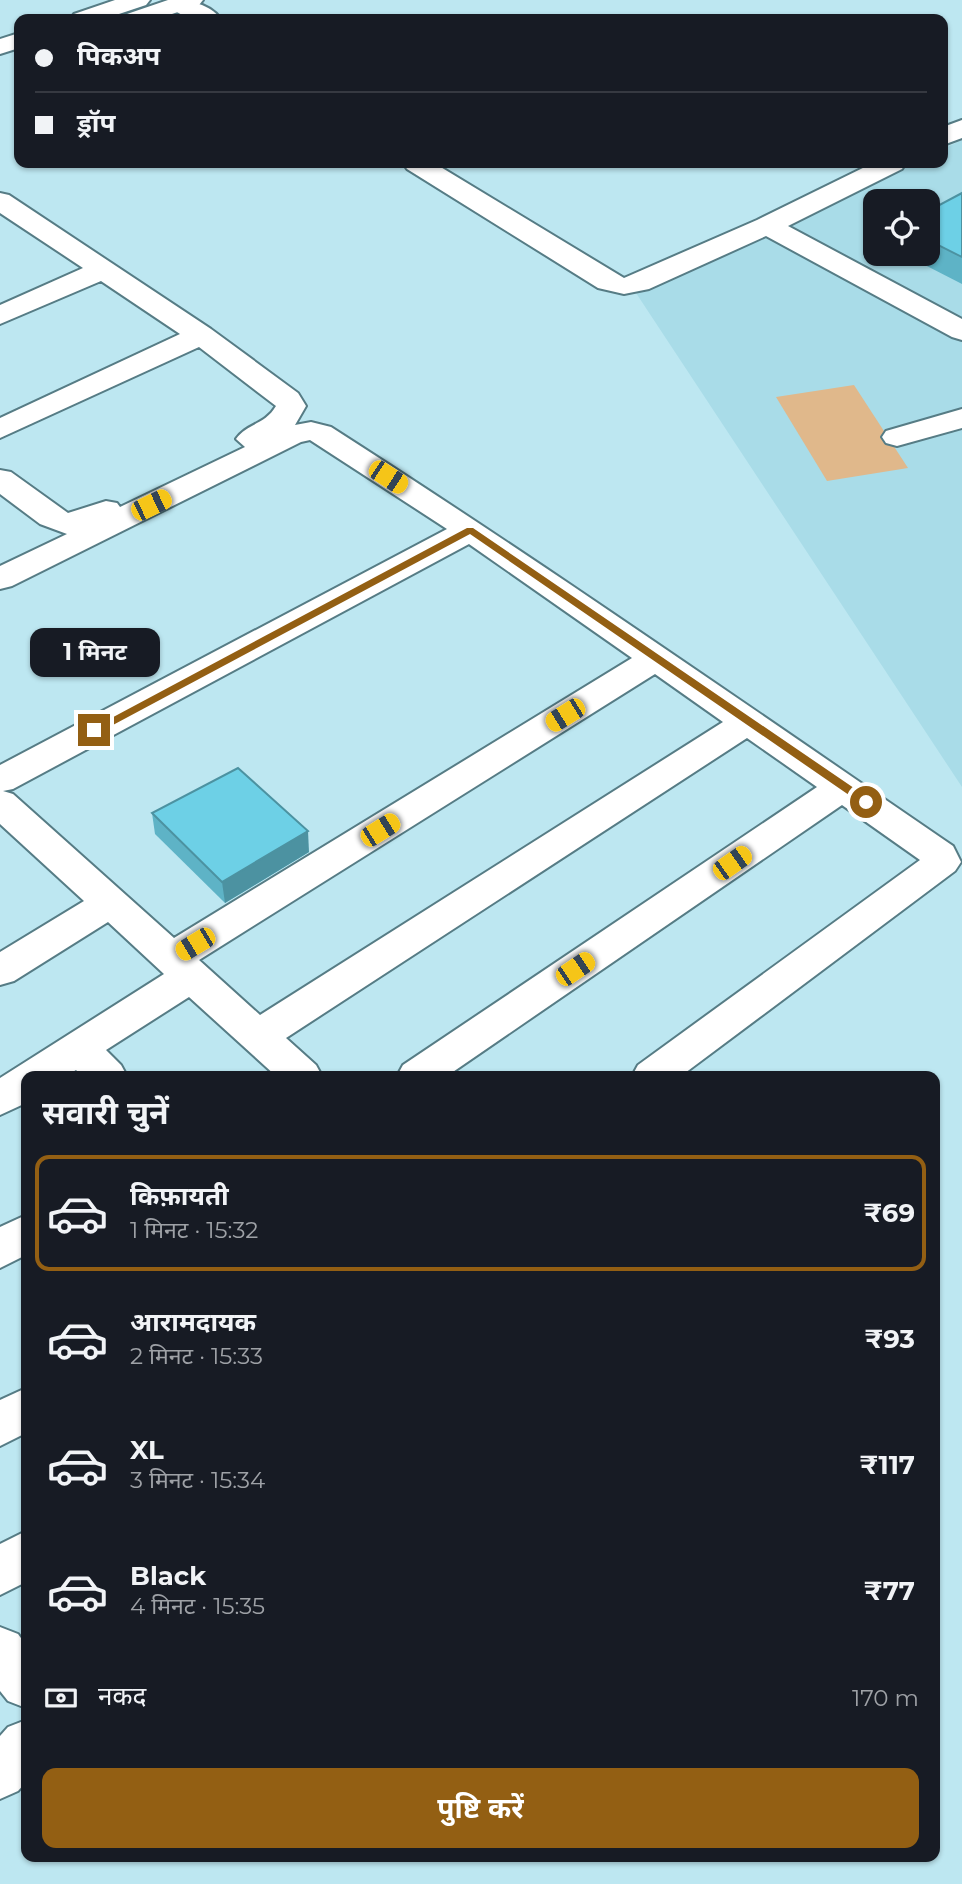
<!DOCTYPE html>
<html lang="hi">
<meta charset="utf-8">
<style>
:root{--surface:#171b24;--page:#20242c;--text:#f1f3f6;--muted:#9ea1a6;--line:#363941;--accent:#935f13}
body{margin:0;font-family:Montserrat,"Noto Sans Devanagari",sans-serif;background:var(--page);color:var(--text);height:100vh;display:flex;flex-direction:column;font-size:26px;white-space:nowrap}
*{box-sizing:border-box;margin:0}
p{font-size:23px;color:var(--muted)}
.icon{flex:none;width:38px;height:38px;fill:none;stroke:currentColor;stroke-width:2;stroke-linecap:round;stroke-linejoin:round}
.map{position:relative;flex:1;overflow:hidden}
.side{position:absolute;left:21px;top:1071px;width:919px;height:791px;display:flex;flex-direction:column;background:var(--surface);border-radius:14px;box-shadow:0 2px 5px #0004}
.side>*{flex:none}
.guide{position:absolute;left:14px;top:14px;width:934px;height:154px;border-radius:14px;box-shadow:0 2px 5px #0004;display:grid;align-content:center;height:154px;padding:0 21px;background:var(--surface)}
.controls{position:absolute;left:863px;top:189px;display:grid;gap:14px}
.controls a{display:grid;place-items:center;width:77px;height:77px;border-radius:14px;background:var(--surface);box-shadow:0 2px 5px #0004;font-size:35px}
.end{position:absolute;width:32px;height:32px;margin:-16px;border:9px solid #935f13;background:#fff;box-shadow:0 0 0 4px #fff}
.from{border-radius:50%}
.bubble{position:absolute;height:49px;border-radius:14px;background:var(--surface);box-shadow:0 2px 5px #0004;font-size:23px;font-weight:700;line-height:49px;text-align:center}
.car{position:absolute;width:21px;height:42px;margin:-21px -10px;border-radius:9px;box-shadow:0 0 5px 2px #0007;background:linear-gradient(#f5c518 24%,#345 0 40%,#f5c518 0 76%,#345 0 86%,#f5c518 0)}
.guide b{display:flex;align-items:center;gap:24px;height:66px;font-size:26px}
.guide b+b{border-top:2px solid var(--line)}
.guide i{width:18px;height:18px;background:var(--text)}
ul{padding:0;list-style:none}
li{display:flex;align-items:center;gap:21px;height:116px;margin:0 14px 10px;padding:0 7px;border:4px solid transparent;border-radius:14px}
li div{flex:1}
li b{display:block;font-size:26px}
li em{font-style:normal;font-weight:700}
li.current{border-color:var(--accent)}
li>.icon{width:63px;height:63px;stroke-width:1.5}
h2{padding:0 21px;font-size:32px;line-height:84px}
.pay{display:flex;align-items:center;gap:18px;height:77px;padding:0 21px;font-size:26px}
.pay p{margin-inline-start:auto}
.cta{display:flex;gap:14px;margin-top:auto;padding:14px 21px}
.cta a{flex:1;height:80px;border-radius:14px;background:var(--accent);color:#fff;font-size:28px;font-weight:700;line-height:80px;text-align:center}
.map>svg:first-child{display:block}
.built{fill:#a9dce8;fill-rule:evenodd}
.green{fill:#e0b88b}
.lines{fill:none;stroke-linecap:round;stroke-linejoin:round}
.minor-casing{stroke:#567c85;stroke-width:4}
.major-casing{stroke:#567c85;stroke-width:4}
.minor{fill:#fff;fill-rule:evenodd}
.major{fill:#fff;fill-rule:evenodd}
.wall{fill:#5eb3c6}
.shaded-wall{fill:#4c92a1}
.building{fill:#6dd0e6;stroke:#4c92a1;stroke-width:2}
.route{fill:#935f13}
</style>
<div class="map">
<svg width="962" height="1884" viewBox="0 0 962 1884">
<rect width="100%" height="100%" fill="#bde7f1"/>
<path class="built" d="M 962,140 L 962,787 L 636,293 L 914,163 L 943,163 L 943,149 ZM 875,201 L 928,201 L 928,254 L 875,254 Z"/>
<path class="green" d="M 854,385 L 908,468 L 827,481 L 776,397 Z"/>
<g class="lines">
<defs>
<g id="minor">
<path d="M 172,0 C 189,0 210,4 221,19 C 202,20 181,21 169,4 Z"/>
<path d="M 962,120 L 962,138 L 943,145 L 943,127 Z"/>
<path d="M 403,163 L 434,163 L 624,278 L 757,220 L 873,163 L 906,163 L 902,169 L 788,226 L 962,319 L 962,340 L 952,337 L 766,236 L 649,289 L 624,294 L 598,288 L 407,169 Z"/>
<path d="M 0,193 L 9,195 L 211,329 L 298,393 L 306,406 L 295,425 L 311,422 L 331,427 C 542,562 747,705 953,846 L 961,862 L 955,871 L 681,1076 L 632,1076 L 638,1065 L 920,860 L 842,805 L 447,1076 L 397,1076 L 403,1065 L 817,787 L 747,738 L 286,1038 L 316,1065 L 322,1076 L 276,1076 L 189,997 L 106,1050 L 121,1065 L 127,1076 L 82,1076 L 76,1070 L 66,1076 L 26,1076 L 26,1103 L 0,1115 L 0,1078 L 164,974 L 108,922 L 14,981 L 0,985 L 0,952 L 84,901 L 0,824 L 0,765 L 447,529 L 310,440 L 301,442 L 12,586 L 0,589 L 0,566 L 67,534 L 40,524 L 0,494 L 0,470 L 11,472 L 68,513 L 106,501 L 117,503 L 120,507 L 245,447 L 236,439 C 247,423 265,425 276,406 L 199,347 L 0,438 L 0,418 L 180,334 L 101,281 L 0,324 L 0,305 L 83,268 L 0,213 ZM 469,544 L 632,658 L 174,938 L 13,794 L 3,791 L 13,789 ZM 655,674 L 723,722 L 260,1015 L 199,960 Z"/>
<path d="M 962,409 L 962,428 L 897,446 L 886,443 L 882,437 L 886,431 Z"/>
<path d="M 26,1215 L 26,1255 L 0,1268 L 0,1227 Z"/>
<path d="M 26,1388 L 26,1433 L 0,1446 L 0,1400 Z"/>
<path d="M 26,1531 L 26,1582 L 0,1595 L 0,1544 Z"/>
<path d="M 0,1627 L 18,1634 L 26,1645 L 26,1708 L 8,1701 L 0,1691 Z"/>
<path d="M 26,1720 L 26,1782 L 18,1791 L 0,1799 L 0,1736 L 8,1727 Z"/>
</g>
<g id="major">
<path d="M 115,0 L 150,0 L 146,5 L 104,19 L 70,19 L 74,14 Z"/>
<path d="M 168,0 L 203,0 L 199,5 L 157,19 L 123,19 L 127,14 Z"/>
<path d="M 19,33 L 19,48 L 0,54 L 0,39 Z"/>
</g>
</defs>
<use href="#minor" class="minor-casing"/>
<use href="#major" class="major-casing"/>
<use href="#minor" class="minor"/>
<use href="#major" class="major"/>
</g>
<g class="wall">
<path d="M 962,193 L 962,284 L 921,263 L 922,258 L 914,254 L 928,254 L 928,211 Z"/>
<path d="M 152,813 L 309,852 L 225,903 L 155,834 Z"/>
</g>
<path class="shaded-wall" d="M 308,831 L 309,852 L 225,903 L 222,882 Z"/>
<g class="building">
<path d="M 962,193 L 962,257 L 928,240 L 928,237 L 930,236 L 928,234 L 928,211 Z"/>
<path d="M 238,768 L 308,831 L 222,882 L 152,813 Z"/>
</g>
<path class="route" d="M 467,528 L 473,528 L 870,799 L 870,804 L 862,804 L 470,534 L 98,733 L 89,730 Z"/>
</svg>
<div class="controls">
<a><svg class="icon" aria-label="locate" viewBox="0 0 24 24"><circle cx="12" cy="12" r="6"/><path d="M12 2v4M12 18v4M2 12h4M18 12h4"/></svg></a>
</div>
<i class="end from" style="left:866px;top:802px"></i>
<i class="end" style="left:94px;top:730px"></i>
<div class="bubble" style="left:30px;top:628px;width:130px">1 मिनट</div>
<i class="car" style="left:388px;top:477px;rotate:123deg"></i>
<i class="car" style="left:151px;top:505px;rotate:64deg"></i>
<i class="car" style="left:565px;top:715px;rotate:238deg"></i>
<i class="car" style="left:380px;top:830px;rotate:58deg"></i>
<i class="car" style="left:732px;top:863px;rotate:55deg"></i>
<i class="car" style="left:195px;top:944px;rotate:239deg"></i>
<i class="car" style="left:575px;top:969px;rotate:56deg"></i>
<div class="guide">
<b><i class="from"></i>पिकअप</b>
<b><i></i>ड्रॉप</b>
</div>
<section class="side">
<h2>सवारी चुनें</h2>
<ul>
<li class="current"><svg class="icon" aria-label="car" viewBox="0 0 24 24"><path d="M5 17H2v-5l4-1 3-4h7l3 4 3 1v5h-3M9 17h6M6 11h13"/><circle cx="7" cy="17" r="2"/><circle cx="17" cy="17" r="2"/></svg><div><b>किफ़ायती</b><p>1 मिनट · 15:32</p></div><em>₹69</em></li>
<li><svg class="icon" aria-label="car" viewBox="0 0 24 24"><path d="M5 17H2v-5l4-1 3-4h7l3 4 3 1v5h-3M9 17h6M6 11h13"/><circle cx="7" cy="17" r="2"/><circle cx="17" cy="17" r="2"/></svg><div><b>आरामदायक</b><p>2 मिनट · 15:33</p></div><em>₹93</em></li>
<li><svg class="icon" aria-label="car" viewBox="0 0 24 24"><path d="M5 17H2v-5l4-1 3-4h7l3 4 3 1v5h-3M9 17h6M6 11h13"/><circle cx="7" cy="17" r="2"/><circle cx="17" cy="17" r="2"/></svg><div><b>XL</b><p>3 मिनट · 15:34</p></div><em>₹117</em></li>
<li><svg class="icon" aria-label="car" viewBox="0 0 24 24"><path d="M5 17H2v-5l4-1 3-4h7l3 4 3 1v5h-3M9 17h6M6 11h13"/><circle cx="7" cy="17" r="2"/><circle cx="17" cy="17" r="2"/></svg><div><b>Black</b><p>4 मिनट · 15:35</p></div><em>₹77</em></li>
</ul>
<div class="pay"><svg class="icon" aria-label="cash" viewBox="0 0 24 24"><path d="M3 7h18v10H3z"/><circle cx="12" cy="12" r="2"/></svg>नकद<p>170 m</p></div>
<div class="cta"><a>पुष्टि करें</a></div>
</section>
</div>
